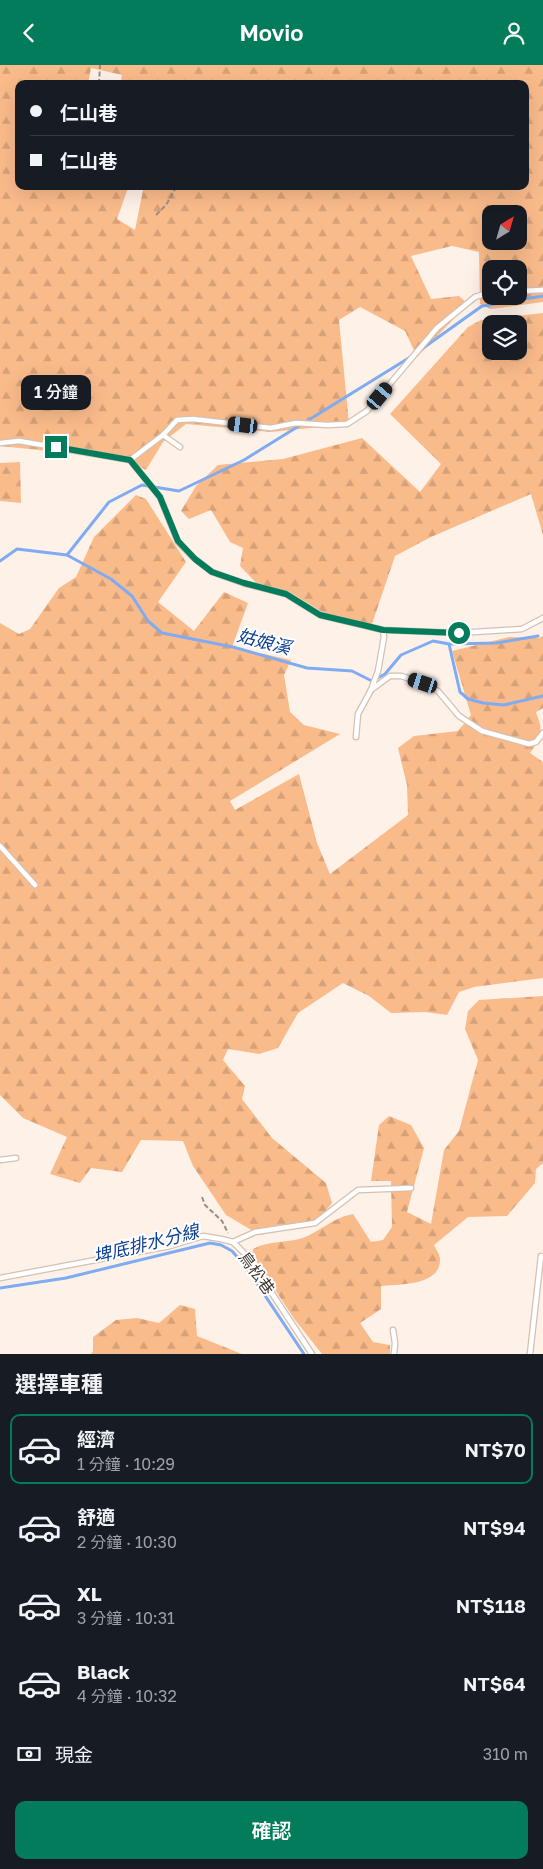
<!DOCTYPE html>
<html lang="zh-TW">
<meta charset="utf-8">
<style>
:root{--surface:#171b24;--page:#242831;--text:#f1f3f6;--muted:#9ea1a6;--line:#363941;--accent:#027c5a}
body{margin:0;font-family:"Golos Text","Noto Sans TC",sans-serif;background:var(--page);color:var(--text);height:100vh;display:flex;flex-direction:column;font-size:19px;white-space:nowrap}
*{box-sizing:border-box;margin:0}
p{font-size:16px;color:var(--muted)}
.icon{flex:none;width:28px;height:28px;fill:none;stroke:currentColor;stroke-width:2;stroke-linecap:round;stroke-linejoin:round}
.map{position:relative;height:1289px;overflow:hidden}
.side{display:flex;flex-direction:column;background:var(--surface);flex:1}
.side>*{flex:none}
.banner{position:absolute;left:15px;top:15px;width:514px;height:110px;border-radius:10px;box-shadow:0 5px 20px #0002;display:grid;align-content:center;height:110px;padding:0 15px;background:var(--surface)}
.needle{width:32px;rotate:37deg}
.buttons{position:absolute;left:482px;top:140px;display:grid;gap:10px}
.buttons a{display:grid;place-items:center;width:45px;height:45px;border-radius:10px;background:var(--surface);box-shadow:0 5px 20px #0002;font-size:25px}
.end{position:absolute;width:22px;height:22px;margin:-11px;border:6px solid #027c5a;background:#fff;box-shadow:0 0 0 2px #fff}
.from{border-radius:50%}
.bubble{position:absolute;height:35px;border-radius:10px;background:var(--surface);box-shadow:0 5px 20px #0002;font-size:16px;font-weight:600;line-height:35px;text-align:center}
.car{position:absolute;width:15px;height:30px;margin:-15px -8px;border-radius:6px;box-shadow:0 0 4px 1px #0007;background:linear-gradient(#222 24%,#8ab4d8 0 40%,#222 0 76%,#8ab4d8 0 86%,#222 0)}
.banner b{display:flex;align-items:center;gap:18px;height:48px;font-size:19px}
.banner b+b{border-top:1px solid var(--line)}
.banner i{width:12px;height:12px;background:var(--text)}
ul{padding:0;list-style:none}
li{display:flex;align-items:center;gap:15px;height:70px;margin:0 10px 8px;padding:0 5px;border:2px solid transparent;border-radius:10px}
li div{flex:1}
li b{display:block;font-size:19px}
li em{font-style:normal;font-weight:600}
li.selected{border-color:var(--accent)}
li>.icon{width:45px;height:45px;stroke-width:1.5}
h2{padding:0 15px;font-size:22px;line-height:60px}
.pay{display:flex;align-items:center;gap:12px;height:55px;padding:0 15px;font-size:19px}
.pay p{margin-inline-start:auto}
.button{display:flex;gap:10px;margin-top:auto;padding:10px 15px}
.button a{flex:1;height:58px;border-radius:10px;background:var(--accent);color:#fff;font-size:20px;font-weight:600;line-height:58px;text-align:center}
header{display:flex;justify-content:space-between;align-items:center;height:65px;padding:0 15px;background:var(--accent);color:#fff;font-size:22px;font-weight:600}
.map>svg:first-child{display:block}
.forest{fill:url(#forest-firs);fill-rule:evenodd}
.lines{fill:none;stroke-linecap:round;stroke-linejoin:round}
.stream{stroke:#7fabf3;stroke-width:3}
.lane-casing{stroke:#d5c0b1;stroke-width:7}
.path{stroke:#998f88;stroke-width:2;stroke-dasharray:5 2.5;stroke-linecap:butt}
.lane{stroke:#fff;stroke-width:4.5}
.route{stroke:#027c5a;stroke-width:6}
.labels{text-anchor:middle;stroke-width:4;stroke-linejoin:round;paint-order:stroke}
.street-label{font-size:16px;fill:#3e3630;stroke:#fff}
.water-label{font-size:18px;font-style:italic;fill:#0c3f91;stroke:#fff}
</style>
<header><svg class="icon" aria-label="back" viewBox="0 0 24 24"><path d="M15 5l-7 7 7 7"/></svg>Movio<svg class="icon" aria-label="person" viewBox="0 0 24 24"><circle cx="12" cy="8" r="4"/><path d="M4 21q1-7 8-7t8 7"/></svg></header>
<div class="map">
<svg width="543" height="1289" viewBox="0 0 543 1289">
<defs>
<pattern id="forest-firs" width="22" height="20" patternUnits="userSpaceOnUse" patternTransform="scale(1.25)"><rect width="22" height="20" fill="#fabb8b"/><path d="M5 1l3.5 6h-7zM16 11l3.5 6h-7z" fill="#d7a178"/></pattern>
</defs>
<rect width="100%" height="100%" fill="#fef1e8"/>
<g class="forest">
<path d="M 0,0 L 543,0 L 543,237 L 491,244 L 480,239 L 479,187 L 452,181 L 411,191 L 431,234 L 459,231 L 468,239 L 417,292 L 405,266 L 360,242 L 339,255 L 349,359 L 271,367 L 186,359 L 163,377 L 146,405 L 128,396 L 97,391 L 0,381 ZM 91,3 L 122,10 L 120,19 L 525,19 L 525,121 L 156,121 L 143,125 L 135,165 L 117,154 L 128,123 L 124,121 L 19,121 L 19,19 L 88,19 ZM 491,149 L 519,149 L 519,176 L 491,176 ZM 491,204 L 519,204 L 519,231 L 491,231 Z"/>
<path d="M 543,248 L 543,470 L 531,429 L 431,472 L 395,491 L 371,562 L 334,554 L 293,529 L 262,524 L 240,501 L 243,483 L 230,477 L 211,445 L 189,454 L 181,446 L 196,421 L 218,400 L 283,394 L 362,373 L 420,427 L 441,399 L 390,349 L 468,262 L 481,255 ZM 491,259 L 519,259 L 519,286 L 491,286 Z"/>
<path d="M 20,397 L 21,438 L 0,436 L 0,398 Z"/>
<path d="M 136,430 L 146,434 L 186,497 L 158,537 L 194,566 L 224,527 L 248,538 L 232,582 L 291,595 L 284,610 L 290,647 L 304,660 L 340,669 L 230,736 L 235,745 L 299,709 L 317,778 L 330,809 L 408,750 L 407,720 L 398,683 L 414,671 L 458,666 L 471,650 L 452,586 L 509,572 L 539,573 L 543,571 L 543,643 L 536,647 C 543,666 543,671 530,688 L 543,697 L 543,913 L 474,922 L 459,927 L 447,950 L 425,947 L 391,948 L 369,931 L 343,918 L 298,948 L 278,983 L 259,989 L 228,984 L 223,995 L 245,1021 L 242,1034 L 272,1073 L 326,1118 L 332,1138 L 320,1153 L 260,1170 L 226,1150 L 193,1101 L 183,1076 L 141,1075 L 122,1107 L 91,1103 L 80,1118 L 50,1109 L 67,1072 L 23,1053 L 0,1030 L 0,558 L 19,569 L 30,564 L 59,523 L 76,512 L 94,472 Z"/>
<path d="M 543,931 L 543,1098 L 536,1104 L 535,1118 L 507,1151 L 468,1152 L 434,1180 C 436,1184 440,1190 440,1194 C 441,1221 399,1219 381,1221 L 381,1244 L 360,1258 L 373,1277 L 390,1280 L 390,1289 L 322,1289 L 295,1255 L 252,1190 L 253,1184 C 267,1176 283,1178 299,1174 C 318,1169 331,1153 353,1149 L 371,1177 L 383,1175 L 392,1162 L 391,1116 L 371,1116 L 379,1060 L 389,1051 L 411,1060 L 424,1083 L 407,1147 L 431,1159 L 444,1085 L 459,1066 L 478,995 L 465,964 L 468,946 L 479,935 Z"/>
<path d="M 180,1240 L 195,1244 L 197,1271 L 242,1289 L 91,1289 L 93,1286 L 93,1272 L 116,1255 L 137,1253 L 159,1258 Z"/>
</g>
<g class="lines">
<g class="stream">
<path d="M 419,286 L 482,241 L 543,231"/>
<path d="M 67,490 L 109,437 L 142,420 L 179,426 L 244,395 L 412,291"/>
<path d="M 0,496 L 17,484 L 67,490 L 111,514 L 132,531 L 148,556 L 162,568 L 233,582 L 307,603 L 352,606 L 372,616 L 385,609 L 401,590 L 433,576 L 449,579 L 496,578 L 538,571"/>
<path d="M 449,579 L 460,627 L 468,634 L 483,638 L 504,640 L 543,631"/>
<path d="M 0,1223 L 66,1213 L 210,1178 L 221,1180 L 232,1186 L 246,1202 L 304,1289"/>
</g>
<defs>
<g id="lane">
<path d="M 519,226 L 543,225"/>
<path d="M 163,370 L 180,382"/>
<path d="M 0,378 L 19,376 L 130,395 L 160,432 L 178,477 L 195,494 L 212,507 L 243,518 L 286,529 L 320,550 L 383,565 L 459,568 L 522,564 L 543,553"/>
<path d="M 130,395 L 163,370 L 177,355 L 193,354 L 271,363 L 296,358 L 328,360 L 347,359 L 367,346 L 437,263 L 475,232 L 491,227"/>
<path d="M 371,625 L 390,611 L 401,611 L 423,618 L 438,626 L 459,651 L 482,666 L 529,679 L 536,677 L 543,668"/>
<path d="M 356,672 L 358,649 L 371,625 L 378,606 L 384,572 L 383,565"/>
<path d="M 0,781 L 35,820"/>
<path d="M 0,1095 L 16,1093"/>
<path d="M 233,1177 L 255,1167 L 315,1158 L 358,1125 L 411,1123"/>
<path d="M 0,1213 L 170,1181 L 203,1171 L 221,1174 L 233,1177 L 248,1192 L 312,1289"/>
<path d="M 393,1265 L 395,1278 L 394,1289"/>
<path d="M 530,1289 L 541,1191"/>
</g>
</defs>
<use href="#lane" class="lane-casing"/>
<g class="path">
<path d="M 99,19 L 100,0"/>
<path d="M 156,150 L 166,140 L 177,121"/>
<path d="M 202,1132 L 205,1140 L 222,1156 L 228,1168"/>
</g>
<use href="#lane" class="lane"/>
</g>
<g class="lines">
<path class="route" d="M 56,382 L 130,395 L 160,432 L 178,476 L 195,494 L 212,507 L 244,518 L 286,529 L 320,550 L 367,561 L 383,565 L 459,568"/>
</g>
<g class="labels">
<g class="street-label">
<text transform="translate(257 1208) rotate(54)" y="6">鳥松巷</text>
</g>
<g class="water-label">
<text transform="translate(264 577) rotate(15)" y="6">姑娘溪</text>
<text transform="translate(146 1179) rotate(-14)" y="6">埤底排水分線</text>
</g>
</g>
</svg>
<div class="buttons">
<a><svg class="needle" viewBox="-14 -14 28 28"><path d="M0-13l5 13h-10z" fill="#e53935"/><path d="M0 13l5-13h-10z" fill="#9ea1a6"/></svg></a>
<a><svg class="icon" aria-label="locate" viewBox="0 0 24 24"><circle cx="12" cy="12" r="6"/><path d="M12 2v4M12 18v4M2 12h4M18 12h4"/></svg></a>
<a><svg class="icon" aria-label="layers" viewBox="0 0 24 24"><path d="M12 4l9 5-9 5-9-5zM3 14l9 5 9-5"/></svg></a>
</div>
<i class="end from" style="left:459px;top:568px"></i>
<i class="end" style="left:56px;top:382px"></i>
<div class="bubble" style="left:21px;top:310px;width:70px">1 分鐘</div>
<i class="car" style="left:380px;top:331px;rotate:40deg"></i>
<i class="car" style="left:243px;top:360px;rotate:277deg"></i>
<i class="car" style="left:423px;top:618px;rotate:288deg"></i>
<div class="banner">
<b><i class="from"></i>仁山巷</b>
<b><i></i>仁山巷</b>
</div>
</div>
<section class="side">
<h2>選擇車種</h2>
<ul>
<li class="selected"><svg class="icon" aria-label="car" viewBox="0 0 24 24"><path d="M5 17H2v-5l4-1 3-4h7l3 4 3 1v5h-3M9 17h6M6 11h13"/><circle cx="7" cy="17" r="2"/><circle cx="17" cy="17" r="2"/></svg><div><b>經濟</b><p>1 分鐘 · 10:29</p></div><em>NT$70</em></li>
<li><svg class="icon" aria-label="car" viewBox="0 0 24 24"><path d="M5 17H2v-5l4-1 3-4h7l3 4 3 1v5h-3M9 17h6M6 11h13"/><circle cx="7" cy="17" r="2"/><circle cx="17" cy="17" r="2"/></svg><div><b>舒適</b><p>2 分鐘 · 10:30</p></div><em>NT$94</em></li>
<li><svg class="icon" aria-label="car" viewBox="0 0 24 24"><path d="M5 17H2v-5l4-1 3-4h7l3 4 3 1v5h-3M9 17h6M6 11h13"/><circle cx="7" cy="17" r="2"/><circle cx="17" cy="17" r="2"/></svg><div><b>XL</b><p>3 分鐘 · 10:31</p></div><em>NT$118</em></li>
<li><svg class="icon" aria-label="car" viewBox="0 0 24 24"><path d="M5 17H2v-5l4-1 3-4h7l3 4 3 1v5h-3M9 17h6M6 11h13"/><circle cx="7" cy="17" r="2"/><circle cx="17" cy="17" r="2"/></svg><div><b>Black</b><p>4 分鐘 · 10:32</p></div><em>NT$64</em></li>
</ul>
<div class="pay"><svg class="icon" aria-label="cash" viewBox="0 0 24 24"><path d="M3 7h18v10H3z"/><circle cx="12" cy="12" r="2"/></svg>現金<p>310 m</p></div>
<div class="button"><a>確認</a></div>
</section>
